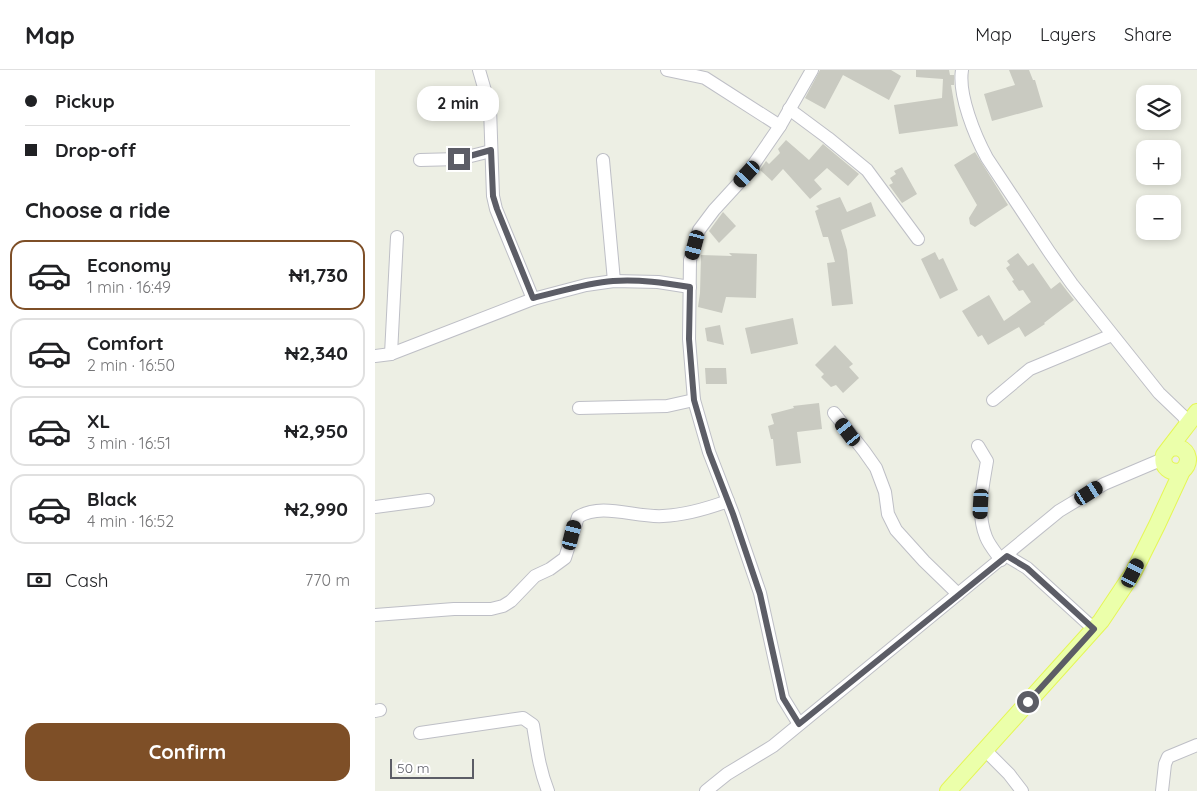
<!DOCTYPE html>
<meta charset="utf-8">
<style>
:root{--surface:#fff;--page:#f2f2f2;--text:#202124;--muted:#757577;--line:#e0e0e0;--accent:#7e4f27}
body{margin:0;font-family:Quicksand,sans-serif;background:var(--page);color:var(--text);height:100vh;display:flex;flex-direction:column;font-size:19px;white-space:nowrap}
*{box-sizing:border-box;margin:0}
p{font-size:16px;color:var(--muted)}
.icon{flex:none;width:28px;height:28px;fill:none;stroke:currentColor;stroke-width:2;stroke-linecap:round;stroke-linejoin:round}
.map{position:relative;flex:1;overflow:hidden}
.sheet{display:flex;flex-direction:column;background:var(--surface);width:375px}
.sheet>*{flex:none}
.banner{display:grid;align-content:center;height:110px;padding:0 25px;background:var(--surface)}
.fabs{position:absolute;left:761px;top:15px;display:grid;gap:10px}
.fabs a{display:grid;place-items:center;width:45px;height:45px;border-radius:10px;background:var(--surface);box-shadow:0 2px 8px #0003;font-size:25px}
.scale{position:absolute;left:15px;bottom:12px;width:84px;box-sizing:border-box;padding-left:5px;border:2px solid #5c5d66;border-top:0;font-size:14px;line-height:18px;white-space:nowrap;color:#5c5d66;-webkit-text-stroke:4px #fff;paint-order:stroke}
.end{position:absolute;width:22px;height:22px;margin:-11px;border:6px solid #5c5d66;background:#fff;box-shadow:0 0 0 2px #fff}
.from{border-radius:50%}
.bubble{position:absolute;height:35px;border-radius:15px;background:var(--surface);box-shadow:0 2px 8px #0003;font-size:16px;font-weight:700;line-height:35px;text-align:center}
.car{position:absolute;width:15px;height:30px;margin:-15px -8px;border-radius:6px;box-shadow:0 0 4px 1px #0007;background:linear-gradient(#222 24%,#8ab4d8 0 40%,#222 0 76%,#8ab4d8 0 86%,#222 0)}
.banner b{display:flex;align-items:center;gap:18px;height:48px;font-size:19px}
.banner b+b{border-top:1px solid var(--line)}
.banner i{width:12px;height:12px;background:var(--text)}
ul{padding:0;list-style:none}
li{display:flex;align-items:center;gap:15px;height:70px;margin:0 10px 8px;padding:0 15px;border:2px solid var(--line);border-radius:15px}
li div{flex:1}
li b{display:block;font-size:19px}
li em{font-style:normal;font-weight:700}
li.selected{border-color:var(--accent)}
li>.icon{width:45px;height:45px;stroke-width:1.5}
h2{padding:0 25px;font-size:22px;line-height:60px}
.pay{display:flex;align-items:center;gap:12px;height:55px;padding:0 25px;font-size:19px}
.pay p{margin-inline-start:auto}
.button{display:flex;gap:10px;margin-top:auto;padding:10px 25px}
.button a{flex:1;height:58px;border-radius:15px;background:var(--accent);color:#fff;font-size:20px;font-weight:700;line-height:58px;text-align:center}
header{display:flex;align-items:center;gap:30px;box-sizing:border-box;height:70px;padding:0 25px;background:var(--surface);border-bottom:1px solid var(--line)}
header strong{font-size:24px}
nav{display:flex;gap:28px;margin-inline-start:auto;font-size:18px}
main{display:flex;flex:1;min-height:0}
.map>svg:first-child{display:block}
.building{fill:#c9cac1}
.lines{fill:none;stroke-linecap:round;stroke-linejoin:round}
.minor-casing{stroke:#bebfc6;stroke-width:14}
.major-casing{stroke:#e5f756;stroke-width:18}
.minor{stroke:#fff;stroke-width:12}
.major{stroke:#ebffaa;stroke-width:16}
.route{stroke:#5c5d66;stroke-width:6}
</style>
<header>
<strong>Map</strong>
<nav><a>Map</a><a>Layers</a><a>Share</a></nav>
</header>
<main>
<section class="sheet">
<div class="banner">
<b><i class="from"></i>Pickup</b>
<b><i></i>Drop-off</b>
</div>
<h2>Choose a ride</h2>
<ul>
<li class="selected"><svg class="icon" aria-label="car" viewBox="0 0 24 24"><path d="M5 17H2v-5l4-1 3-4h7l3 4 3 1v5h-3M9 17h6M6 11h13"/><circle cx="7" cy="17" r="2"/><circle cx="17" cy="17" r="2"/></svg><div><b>Economy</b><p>1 min · 16:49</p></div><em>₦1,730</em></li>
<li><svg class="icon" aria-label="car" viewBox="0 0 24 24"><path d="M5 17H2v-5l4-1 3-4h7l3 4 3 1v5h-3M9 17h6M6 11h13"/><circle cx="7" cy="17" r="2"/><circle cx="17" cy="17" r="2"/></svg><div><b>Comfort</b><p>2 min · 16:50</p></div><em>₦2,340</em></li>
<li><svg class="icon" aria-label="car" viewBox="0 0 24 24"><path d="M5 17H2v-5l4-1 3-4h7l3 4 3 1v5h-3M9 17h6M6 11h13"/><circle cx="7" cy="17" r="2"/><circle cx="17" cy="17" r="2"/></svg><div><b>XL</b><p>3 min · 16:51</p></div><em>₦2,950</em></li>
<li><svg class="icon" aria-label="car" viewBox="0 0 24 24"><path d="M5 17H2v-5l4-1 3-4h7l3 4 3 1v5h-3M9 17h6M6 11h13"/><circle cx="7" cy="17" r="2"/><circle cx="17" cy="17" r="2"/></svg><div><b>Black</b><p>4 min · 16:52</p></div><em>₦2,990</em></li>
</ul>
<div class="pay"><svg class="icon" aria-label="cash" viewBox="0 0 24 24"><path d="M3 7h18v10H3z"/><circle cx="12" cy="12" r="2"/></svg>Cash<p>770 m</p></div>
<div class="button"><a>Confirm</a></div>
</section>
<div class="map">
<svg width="822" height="721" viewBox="0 0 822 721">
<rect width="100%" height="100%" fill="#edefe4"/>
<g class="building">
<path d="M 445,0 L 516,0 L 526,6 L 514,30 L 468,5 L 450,39 L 430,28 Z"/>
<path d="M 541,0 L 574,0 L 575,5 L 579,5 L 579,15 L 576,15 L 583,56 L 524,64 L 519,35 L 567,28 L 568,9 L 541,7 Z"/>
<path d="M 634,0 L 654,0 L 658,10 L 660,10 L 668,37 L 617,51 L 609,24 L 640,15 Z"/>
<path d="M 411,70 L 434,90 L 448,74 L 484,104 L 473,116 L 452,98 L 439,110 L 447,119 L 435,129 L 408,99 L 397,111 L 385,100 L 391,91 L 394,94 L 405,83 L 403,79 Z"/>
<path d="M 600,82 L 633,135 L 600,157 L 595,154 L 594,148 L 602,135 L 579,95 Z"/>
<path d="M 527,97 L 542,124 L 527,133 L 514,115 L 518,113 L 515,108 L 521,104 L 519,101 Z"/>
<path d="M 465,127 L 472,142 L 496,132 L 501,146 L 466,160 L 472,180 L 478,234 L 457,236 L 452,193 L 460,192 L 453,167 L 448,167 L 440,141 L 444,139 L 441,136 Z"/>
<path d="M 348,142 L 361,156 L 344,173 L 334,161 Z"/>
<path d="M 560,182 L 564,190 L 568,188 L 583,220 L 565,229 L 546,189 Z"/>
<path d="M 354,183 L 382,184 L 381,228 L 351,227 L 347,243 L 323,237 L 325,223 L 326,185 L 357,186 Z"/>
<path d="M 643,183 L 653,196 L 658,193 L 676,219 L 685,212 L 699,230 L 669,253 L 670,254 L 650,267 L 644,257 L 613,275 L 607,265 L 603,267 L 587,241 L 614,225 L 629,251 L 656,232 L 648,220 L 644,221 L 637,211 L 639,210 L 631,198 L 635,195 L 632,191 Z"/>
<path d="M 418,248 L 423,274 L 376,284 L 370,258 Z"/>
<path d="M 345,255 L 349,275 L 332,271 L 330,258 Z"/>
<path d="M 460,275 L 478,294 L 474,297 L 484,308 L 468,323 L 461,315 L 456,317 L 446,307 L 449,304 L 440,295 Z"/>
<path d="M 330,298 L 351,298 L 352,314 L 331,314 Z"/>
<path d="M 444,333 L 447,359 L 422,362 L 426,393 L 401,396 L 398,369 L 396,369 L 393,356 L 399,354 L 396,344 L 419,338 L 418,336 Z"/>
</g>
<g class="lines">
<defs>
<g id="minor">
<path d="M 104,0 L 115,38 L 118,126 L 121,139 L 158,229"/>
<path d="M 292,0 L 330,8 L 405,56"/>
<path d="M 587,0 C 583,25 600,66 612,88 L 675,183 L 697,214 L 784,323 L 808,346 L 813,353"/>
<path d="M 414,39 L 453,68 L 492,100 L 543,169"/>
<path d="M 45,90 L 84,89 L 116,81"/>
<path d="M 228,90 L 239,211"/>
<path d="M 16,284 L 22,167"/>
<path d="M 0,286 L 16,284 L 158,229 L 211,215 L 239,211 L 283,212 L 315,217"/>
<path d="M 618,330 L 655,299 L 737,265"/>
<path d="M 204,338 L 292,336 L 319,330"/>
<path d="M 459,343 L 489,381 L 501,398 L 510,422 L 513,444 L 521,460 L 549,491 L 583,524"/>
<path d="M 603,376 L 612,391 C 608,416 601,442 611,467 C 614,475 621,483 626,490"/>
<path d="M 0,437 L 53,430"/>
<path d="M 632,486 L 652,498 L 719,559"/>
<path d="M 0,545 L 79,539 L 116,539 L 128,536 L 136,531 L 160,506 L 175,499 L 190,488 L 203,447 C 227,432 261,448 288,446 C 311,445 331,439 353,431"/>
<path d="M 0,641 L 5,640"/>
<path d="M 424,654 L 408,628 L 385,523 L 358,444 L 334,382 L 319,330 L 314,269 L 315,190 L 324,160 L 339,140 L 372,104 L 405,56 L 437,0"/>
<path d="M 45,663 L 148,648 L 158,655 C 162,679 164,698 173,721"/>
<path d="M 610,680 L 634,704 L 647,721"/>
<path d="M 331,721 L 352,704 L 398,676 L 684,441 L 729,414 L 788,389"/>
<path d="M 787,721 L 790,694 L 793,687 L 822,675"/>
</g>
<g id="major">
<path d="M 807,401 C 795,404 786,397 789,385 L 822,342"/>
<path d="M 573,721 L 726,551 L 758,503 L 782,455 L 807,401 C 816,393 815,382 803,377 L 795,378"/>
</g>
</defs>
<use href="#minor" class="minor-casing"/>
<use href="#major" class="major-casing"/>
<use href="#minor" class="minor"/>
<use href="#major" class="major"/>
</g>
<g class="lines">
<path class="route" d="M 84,89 L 116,80 L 118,126 L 122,139 L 158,228 C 184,222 211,213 238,211 C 264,209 290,213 315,217 L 314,269 L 319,330 L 334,382 L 358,444 L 385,524 L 408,628 L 424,654 L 632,486 L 652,498 L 719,559 L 653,632"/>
</g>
</svg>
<div class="fabs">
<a><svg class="icon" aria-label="layers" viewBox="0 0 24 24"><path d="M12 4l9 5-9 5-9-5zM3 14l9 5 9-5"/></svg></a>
<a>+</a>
<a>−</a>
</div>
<div class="scale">50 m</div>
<i class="end from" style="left:653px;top:632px"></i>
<i class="end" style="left:84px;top:89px"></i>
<div class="bubble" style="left:42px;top:16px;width:82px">2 min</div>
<i class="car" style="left:372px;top:104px;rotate:223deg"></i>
<i class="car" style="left:320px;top:175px;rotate:195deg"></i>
<i class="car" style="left:473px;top:362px;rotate:323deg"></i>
<i class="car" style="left:714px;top:423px;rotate:58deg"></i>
<i class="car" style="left:606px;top:434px;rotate:183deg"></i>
<i class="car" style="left:197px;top:465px;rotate:14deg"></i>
<i class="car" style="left:758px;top:503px;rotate:27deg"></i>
</div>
</main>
